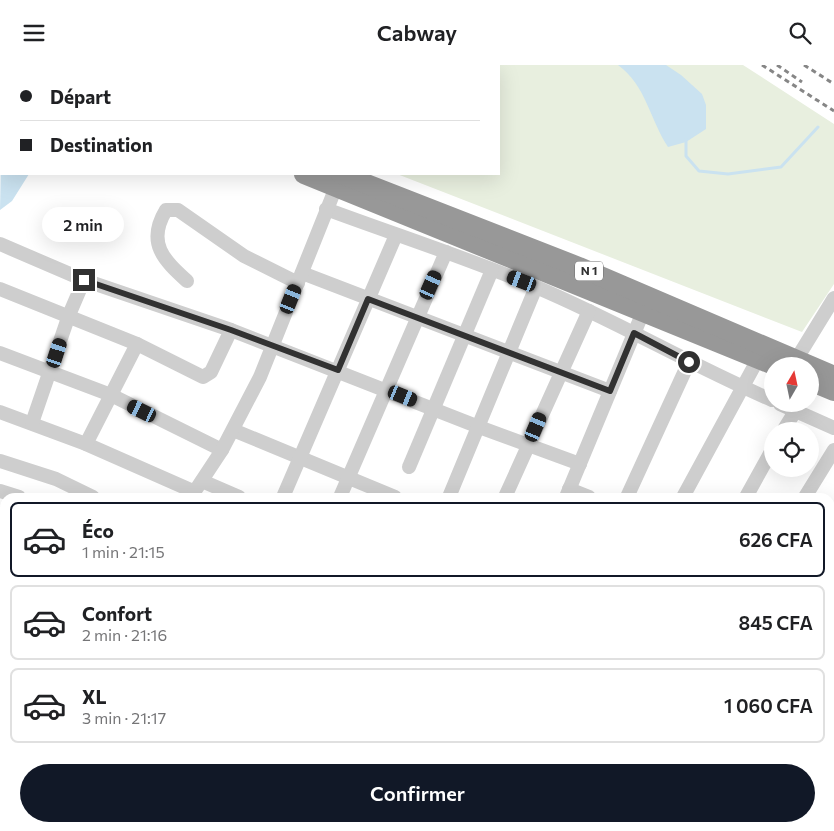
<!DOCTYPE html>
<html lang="fr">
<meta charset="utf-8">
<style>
:root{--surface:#fff;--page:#f6f6f6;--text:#202124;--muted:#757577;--line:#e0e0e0;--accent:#111827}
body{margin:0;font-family:Commissioner,sans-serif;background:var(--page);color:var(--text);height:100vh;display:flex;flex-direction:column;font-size:19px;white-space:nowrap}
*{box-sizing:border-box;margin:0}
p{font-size:16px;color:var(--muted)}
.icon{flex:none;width:28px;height:28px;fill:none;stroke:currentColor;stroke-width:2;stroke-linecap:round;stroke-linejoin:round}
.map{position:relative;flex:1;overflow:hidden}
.panel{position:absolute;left:0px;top:428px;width:835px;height:339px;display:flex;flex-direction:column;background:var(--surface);border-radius:15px 15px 0 0;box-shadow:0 5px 20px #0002}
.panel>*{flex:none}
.banner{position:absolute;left:0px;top:0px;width:500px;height:110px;box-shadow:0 5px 20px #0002;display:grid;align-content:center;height:110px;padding:0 20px;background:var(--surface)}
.needle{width:32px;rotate:9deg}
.fabs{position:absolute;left:764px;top:292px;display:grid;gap:10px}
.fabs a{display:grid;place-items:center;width:55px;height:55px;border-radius:50%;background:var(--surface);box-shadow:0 5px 20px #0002;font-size:25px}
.end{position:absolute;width:22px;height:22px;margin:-11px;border:6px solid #313131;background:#fff;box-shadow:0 0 0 2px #fff}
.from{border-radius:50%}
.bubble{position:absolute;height:35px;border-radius:18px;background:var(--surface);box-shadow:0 5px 20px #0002;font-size:16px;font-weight:600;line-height:35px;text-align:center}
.car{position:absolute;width:15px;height:30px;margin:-15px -8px;border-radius:6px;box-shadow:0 0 4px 1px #0007;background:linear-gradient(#222 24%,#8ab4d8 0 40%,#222 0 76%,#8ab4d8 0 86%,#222 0)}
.banner b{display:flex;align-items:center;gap:18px;height:48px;font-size:19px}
.banner b+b{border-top:1px solid var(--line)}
.banner i{width:12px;height:12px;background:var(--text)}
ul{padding:9px 0 0;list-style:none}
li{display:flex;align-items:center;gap:15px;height:75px;margin:0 10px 8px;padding:0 10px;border:2px solid var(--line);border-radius:8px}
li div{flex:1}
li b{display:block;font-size:19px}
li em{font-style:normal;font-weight:600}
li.on{border-color:var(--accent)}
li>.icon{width:45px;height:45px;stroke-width:1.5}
.primary-button{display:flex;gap:10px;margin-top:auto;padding:10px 20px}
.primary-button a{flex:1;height:58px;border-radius:30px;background:var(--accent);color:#fff;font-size:20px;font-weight:600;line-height:58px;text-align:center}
header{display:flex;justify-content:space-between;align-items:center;height:65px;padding:0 20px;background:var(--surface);font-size:22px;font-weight:600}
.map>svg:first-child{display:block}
.green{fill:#e8efdf}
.water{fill:#cae2f0}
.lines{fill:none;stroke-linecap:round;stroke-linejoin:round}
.stream{stroke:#cae2f0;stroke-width:3}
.minor{stroke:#cecece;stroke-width:14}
.highway{stroke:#989898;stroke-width:20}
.rail{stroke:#868686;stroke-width:3;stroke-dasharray:5 4;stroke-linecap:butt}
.route{stroke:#313131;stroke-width:6}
.labels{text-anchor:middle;stroke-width:5;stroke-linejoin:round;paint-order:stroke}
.shield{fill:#fff;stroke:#6f6f6f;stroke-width:1}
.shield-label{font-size:12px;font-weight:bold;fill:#313131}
</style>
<header><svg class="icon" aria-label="menu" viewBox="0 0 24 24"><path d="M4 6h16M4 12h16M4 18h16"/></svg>Cabway<svg class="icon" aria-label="search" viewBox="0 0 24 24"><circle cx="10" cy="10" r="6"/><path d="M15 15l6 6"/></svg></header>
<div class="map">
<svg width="834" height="766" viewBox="0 0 834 766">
<rect width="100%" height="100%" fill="#fff"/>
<path class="green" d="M 119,0 L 743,0 L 834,59 L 834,219 L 802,267 L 397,109 L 499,109 L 499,1 Z"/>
<g class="water">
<path d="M 618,0 L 666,0 L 681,10 L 702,29 L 706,40 L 706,64 L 686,77 L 668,82 C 650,55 646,20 618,0 Z"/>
<path d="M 1,94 L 1,109 L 29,109 L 12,136 L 0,145 Z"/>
</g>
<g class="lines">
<path class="stream" d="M 686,74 L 686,91 L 699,106 L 728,109 L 781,102 L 818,62"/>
<g class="minor">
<path d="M 326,144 C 396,170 468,193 536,222 C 617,256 692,301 772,335"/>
<path d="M 0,179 L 84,215 L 231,265 L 479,362 L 580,399"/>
<path d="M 302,208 L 610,326"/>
<path d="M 187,216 C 164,195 146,178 166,145 L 178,145 L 244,191 L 298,218"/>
<path d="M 0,224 L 137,279 L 203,312 L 211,307 L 231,265"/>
<path d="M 0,288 L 111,330 L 222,385"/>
<path d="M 796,295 L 834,233"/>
<path d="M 780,339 L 834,363"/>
<path d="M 0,347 L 86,379 L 195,427"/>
<path d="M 32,358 L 69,250 L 84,215"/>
<path d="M 233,365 L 395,432"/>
<path d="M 783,366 L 796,345"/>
<path d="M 86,379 L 137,279"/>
<path d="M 0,396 L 56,414 L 93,432"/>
<path d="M 409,402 L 492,205"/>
<path d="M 202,416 L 239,432"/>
<path d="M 569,424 L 589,432"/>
<path d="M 0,426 L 19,432"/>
<path d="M 191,432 L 222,385 L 260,312 L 336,122"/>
<path d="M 283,432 L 396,170"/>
<path d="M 340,432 L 446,187"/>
<path d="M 449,432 L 536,222"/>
<path d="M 505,432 L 589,246"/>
<path d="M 566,432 L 643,247"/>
<path d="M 627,432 L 689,297"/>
<path d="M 683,432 L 758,294"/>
<path d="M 746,432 L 772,385"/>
<path d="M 805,432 L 834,385"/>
<path d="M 0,479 L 5,482"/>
<path d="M 830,498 L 834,492"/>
<path d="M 0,527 L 5,519"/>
<path d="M 830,531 L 834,533"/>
<path d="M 0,545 L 5,548"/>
<path d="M 0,595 L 5,597"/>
<path d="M 830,600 L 834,592"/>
<path d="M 0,660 L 5,663"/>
<path d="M 830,704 L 834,696"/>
<path d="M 0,745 L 5,747"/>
<path d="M 274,761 L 286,766"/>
<path d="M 661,761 L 674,766"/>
<path d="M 31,762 L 45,766"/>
<path d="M 64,766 L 66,761"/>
<path d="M 122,766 L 124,761"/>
<path d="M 178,766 L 180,761"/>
<path d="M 230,766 L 232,761"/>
<path d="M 349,766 L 351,761"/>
<path d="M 412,766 L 414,761"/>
<path d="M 478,766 L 480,761"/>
<path d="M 527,766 L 529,761"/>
<path d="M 581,766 L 583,761"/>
<path d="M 684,766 L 685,761"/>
<path d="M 738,766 L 741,761"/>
<path d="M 798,766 L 800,761"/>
<path d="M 830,766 L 834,758"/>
</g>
<g class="highway">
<path d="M 60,0 L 64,1"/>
<path d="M 17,1 L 25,0"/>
<path d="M 304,109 L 776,301"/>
<path d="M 341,109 L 579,202 L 834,311"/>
<path d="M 810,316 L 834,326"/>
</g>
<g class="rail">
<path d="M 762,0 L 834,46"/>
<path d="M 777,0 L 802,17"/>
<path d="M 804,0 L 834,19"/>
</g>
</g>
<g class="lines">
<path class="route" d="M 84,215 L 231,265 L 338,305 L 368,234 L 610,326 L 634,268 L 689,297"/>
</g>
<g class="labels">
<rect class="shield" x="575" y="196.5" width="28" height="19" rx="4"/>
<g class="shield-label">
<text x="589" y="210">N 1</text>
</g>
</g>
</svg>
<div class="fabs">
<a><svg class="needle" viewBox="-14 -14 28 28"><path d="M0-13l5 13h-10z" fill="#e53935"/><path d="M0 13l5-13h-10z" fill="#757577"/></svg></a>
<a><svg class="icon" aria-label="locate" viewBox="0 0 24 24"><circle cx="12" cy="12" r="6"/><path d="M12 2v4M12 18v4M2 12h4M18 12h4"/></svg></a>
</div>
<i class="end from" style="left:689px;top:297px"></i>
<i class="end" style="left:84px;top:215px"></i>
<div class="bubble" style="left:42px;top:142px;width:82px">2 min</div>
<i class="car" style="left:522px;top:216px;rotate:291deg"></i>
<i class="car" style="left:431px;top:220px;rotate:24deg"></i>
<i class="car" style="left:291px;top:234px;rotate:22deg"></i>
<i class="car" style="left:57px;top:288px;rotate:18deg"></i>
<i class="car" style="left:403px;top:331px;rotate:112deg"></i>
<i class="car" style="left:142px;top:346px;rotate:296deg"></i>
<i class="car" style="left:536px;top:362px;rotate:23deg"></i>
<div class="banner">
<b><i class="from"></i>Départ</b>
<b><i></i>Destination</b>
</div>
<section class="panel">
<ul>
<li class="on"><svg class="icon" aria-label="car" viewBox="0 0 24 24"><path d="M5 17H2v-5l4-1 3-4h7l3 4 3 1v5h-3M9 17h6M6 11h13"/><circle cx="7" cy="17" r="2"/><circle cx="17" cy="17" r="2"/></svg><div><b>Éco</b><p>1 min · 21:15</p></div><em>626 CFA</em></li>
<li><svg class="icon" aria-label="car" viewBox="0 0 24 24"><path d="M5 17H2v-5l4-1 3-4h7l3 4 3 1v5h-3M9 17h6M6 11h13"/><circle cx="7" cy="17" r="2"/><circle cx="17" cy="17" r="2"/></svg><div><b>Confort</b><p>2 min · 21:16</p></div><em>845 CFA</em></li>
<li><svg class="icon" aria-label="car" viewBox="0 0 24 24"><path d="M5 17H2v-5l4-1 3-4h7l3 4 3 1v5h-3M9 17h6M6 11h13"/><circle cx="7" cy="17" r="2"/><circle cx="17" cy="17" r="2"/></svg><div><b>XL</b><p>3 min · 21:17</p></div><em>1 060 CFA</em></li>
</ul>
<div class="primary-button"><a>Confirmer</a></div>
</section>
</div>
